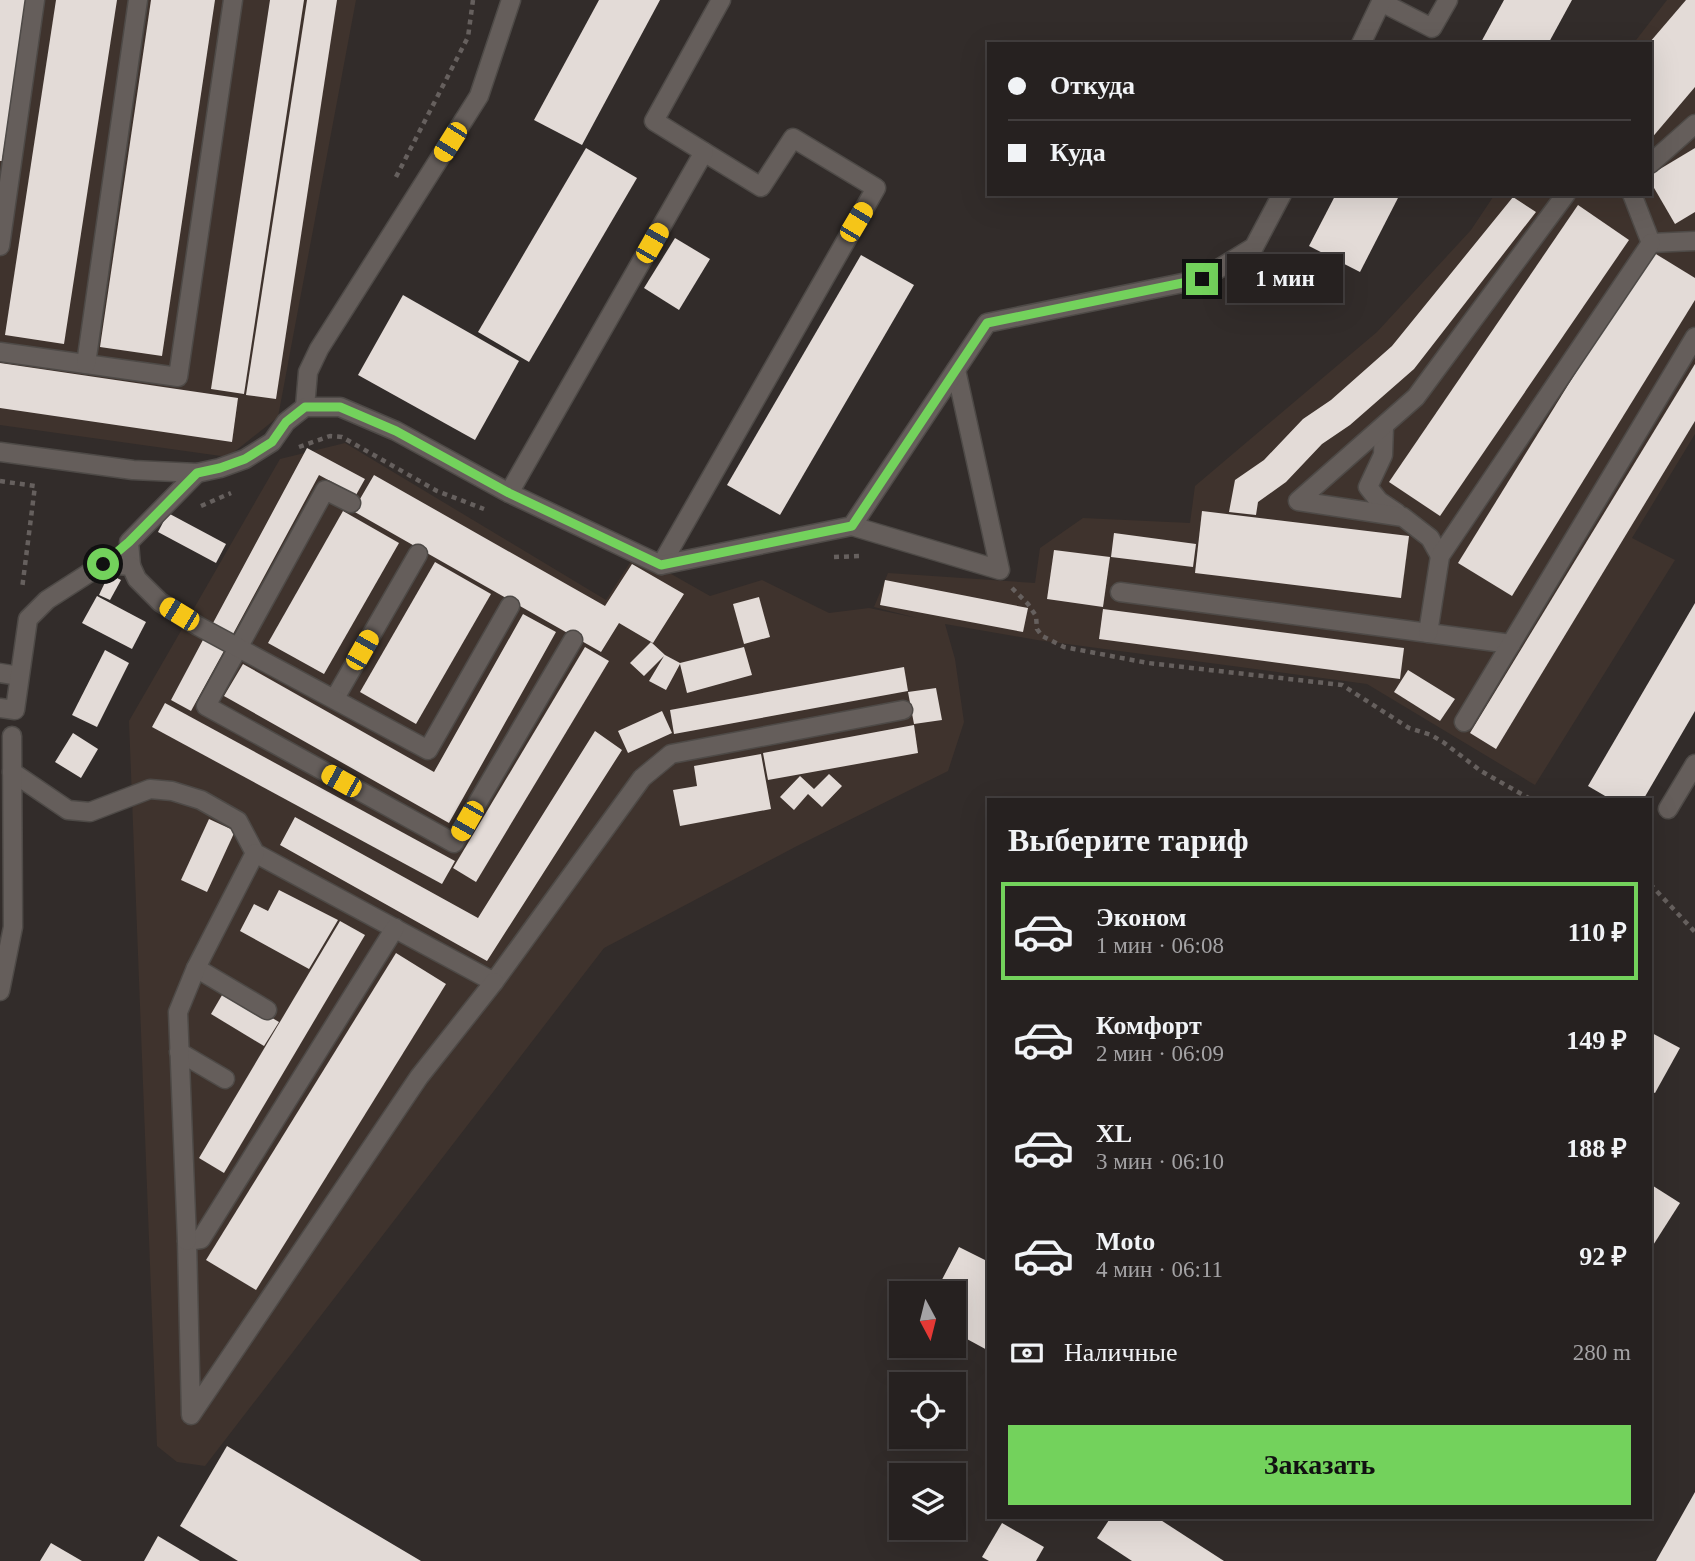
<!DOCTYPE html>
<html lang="ru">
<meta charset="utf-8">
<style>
:root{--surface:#262120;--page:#2e2929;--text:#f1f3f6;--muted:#a4a3a5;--line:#423e3e;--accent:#73d25c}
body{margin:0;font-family:Georgia,serif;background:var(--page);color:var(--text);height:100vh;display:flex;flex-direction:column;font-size:26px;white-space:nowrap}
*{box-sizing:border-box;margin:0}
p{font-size:23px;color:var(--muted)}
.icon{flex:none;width:38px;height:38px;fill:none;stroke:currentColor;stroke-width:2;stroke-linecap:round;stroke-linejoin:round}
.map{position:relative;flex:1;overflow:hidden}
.details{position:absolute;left:987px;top:798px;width:665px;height:721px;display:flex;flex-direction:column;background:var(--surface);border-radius:0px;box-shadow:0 7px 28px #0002,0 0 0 2px var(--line)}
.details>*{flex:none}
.hud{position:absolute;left:987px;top:42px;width:665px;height:154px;border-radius:0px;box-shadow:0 7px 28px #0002,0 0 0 2px var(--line);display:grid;align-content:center;height:154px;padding:0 21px;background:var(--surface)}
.needle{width:46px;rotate:173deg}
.tools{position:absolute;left:889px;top:1281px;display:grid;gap:14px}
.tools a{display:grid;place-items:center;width:77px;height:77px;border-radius:0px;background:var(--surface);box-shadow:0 7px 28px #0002,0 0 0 2px var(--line);font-size:35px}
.end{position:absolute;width:32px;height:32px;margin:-16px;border:9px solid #73d25c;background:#111;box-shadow:0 0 0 4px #111}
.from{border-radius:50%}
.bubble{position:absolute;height:49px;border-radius:0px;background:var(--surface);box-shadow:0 7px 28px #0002,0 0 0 2px var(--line);font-size:23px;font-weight:800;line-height:49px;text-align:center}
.car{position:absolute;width:21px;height:42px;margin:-21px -10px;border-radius:9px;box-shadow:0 0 5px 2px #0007;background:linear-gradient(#f5c518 24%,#345 0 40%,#f5c518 0 76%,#345 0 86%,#f5c518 0)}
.hud b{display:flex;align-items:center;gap:24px;height:66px;font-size:26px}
.hud b+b{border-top:2px solid var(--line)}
.hud i{width:18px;height:18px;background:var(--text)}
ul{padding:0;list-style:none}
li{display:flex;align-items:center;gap:21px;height:98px;margin:0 14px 10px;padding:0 7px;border:4px solid transparent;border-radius:0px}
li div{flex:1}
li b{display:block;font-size:26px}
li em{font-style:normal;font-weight:800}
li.current{border-color:var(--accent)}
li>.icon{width:63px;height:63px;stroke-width:1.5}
h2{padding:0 21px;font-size:32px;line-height:84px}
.pay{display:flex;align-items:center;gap:18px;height:77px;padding:0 21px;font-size:26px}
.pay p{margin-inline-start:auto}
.action{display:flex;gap:14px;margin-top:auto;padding:14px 21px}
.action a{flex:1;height:80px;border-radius:0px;background:var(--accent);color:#111;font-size:28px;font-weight:800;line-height:80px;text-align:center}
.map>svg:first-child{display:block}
.built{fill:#3f332d}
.building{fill:#e3dbd7}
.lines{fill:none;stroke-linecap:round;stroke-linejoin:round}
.minor-casing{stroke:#4e4a47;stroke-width:21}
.path{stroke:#66605e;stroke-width:4.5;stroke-dasharray:5 5;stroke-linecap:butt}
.minor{stroke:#655e5b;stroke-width:18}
.route{stroke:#73d25c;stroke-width:9}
</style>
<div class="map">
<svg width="1695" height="1561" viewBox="0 0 1695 1561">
<rect width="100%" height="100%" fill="#322c2a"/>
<g class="built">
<path d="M 0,0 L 356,0 L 278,417 L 228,457 L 0,425 Z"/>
<path d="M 1667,0 L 1695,0 L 1695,434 L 1632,538 L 1675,560 L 1535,785 L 1367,684 L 1037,640 L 945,624 L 955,659 L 964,722 L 948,771 L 797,846 L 604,948 L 205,1466 L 177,1462 L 157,1446 L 129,721 L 280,459 L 345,443 L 606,600 L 631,561 L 643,558 L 710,596 L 762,580 L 829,613 L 869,608 L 917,618 L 874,607 L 888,573 L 1035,583 L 1040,548 L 1083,518 L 1190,523 L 1195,486 L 1377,332 L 1471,230 L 1495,194 L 1650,194 L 1650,44 L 1633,44 Z"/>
</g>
<g class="building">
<path d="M 0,0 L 26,0 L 2,161 L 0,161 Z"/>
<path d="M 56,0 L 117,0 L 64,344 L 5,335 Z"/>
<path d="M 151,0 L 215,0 L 162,356 L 100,347 Z"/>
<path d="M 270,0 L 304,0 L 244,394 L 211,389 Z"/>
<path d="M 307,0 L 337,0 L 276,399 L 246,395 Z"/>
<path d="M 599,0 L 660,0 L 582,145 L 534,120 Z"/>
<path d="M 1504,0 L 1572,0 L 1548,44 L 1480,44 Z"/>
<path d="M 1686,0 L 1695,0 L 1695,87 L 1650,140 L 1650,42 Z"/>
<path d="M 586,148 L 637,178 L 529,362 L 478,332 Z"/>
<path d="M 1695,148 L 1695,212 L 1675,224 L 1650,181 L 1650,175 Z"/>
<path d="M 1336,194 L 1400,194 L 1360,272 L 1309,246 Z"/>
<path d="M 1513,197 L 1536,212 L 1414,369 L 1350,425 L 1322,444 L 1286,482 L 1258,502 L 1256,515 L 1229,512 L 1235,480 L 1264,460 L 1303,419 L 1331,400 L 1392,346 Z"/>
<path d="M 1578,205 L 1629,240 L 1440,516 L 1389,482 Z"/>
<path d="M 675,238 L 710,259 L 679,310 L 644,288 Z"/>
<path d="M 1651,251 L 1695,278 L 1695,300 L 1512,596 L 1458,563 Z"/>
<path d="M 861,255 L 914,285 L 780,515 L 727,485 Z"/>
<path d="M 403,295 L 519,361 L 475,440 L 358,375 Z"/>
<path d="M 0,363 L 238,398 L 232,442 L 0,408 Z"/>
<path d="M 1695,364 L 1695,421 L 1496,749 L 1470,733 Z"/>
<path d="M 307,448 L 365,479 L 356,495 L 319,475 L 233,634 L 213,623 Z"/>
<path d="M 374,475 L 605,606 L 632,564 L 684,594 L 653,643 L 619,623 L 601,652 L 353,511 Z"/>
<path d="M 343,511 L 399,543 L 324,674 L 268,643 Z"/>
<path d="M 1202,511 L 1409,536 L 1401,598 L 1195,573 Z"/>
<path d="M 168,513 L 226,544 L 216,563 L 158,532 Z"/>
<path d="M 1114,533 L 1196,544 L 1193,567 L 1111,557 Z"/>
<path d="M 1054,550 L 1110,557 L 1103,607 L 1047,599 Z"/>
<path d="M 435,562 L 491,594 L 416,724 L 360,692 Z"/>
<path d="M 109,574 L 121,580 L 110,600 L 99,595 Z"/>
<path d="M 885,580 L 1028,608 L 1023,632 L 880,605 Z"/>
<path d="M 97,596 L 146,622 L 132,649 L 82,623 Z"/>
<path d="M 759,597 L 770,637 L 744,644 L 733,604 Z"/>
<path d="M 1695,603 L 1695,711 L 1643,800 L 1612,800 L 1588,786 Z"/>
<path d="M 1103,609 L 1404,648 L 1400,679 L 1099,639 Z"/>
<path d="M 523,614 L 556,632 L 449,823 L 224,696 L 243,664 L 434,772 Z"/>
<path d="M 204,638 L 225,649 L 191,711 L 171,700 Z"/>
<path d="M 651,642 L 665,655 L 680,663 L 744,647 L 752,675 L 687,693 L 680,664 L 666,690 L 649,681 L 664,656 L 644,676 L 630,663 Z"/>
<path d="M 585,647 L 609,661 L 476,882 L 453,868 Z"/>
<path d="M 105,650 L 129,663 L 97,727 L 72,715 Z"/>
<path d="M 904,667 L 908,691 L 674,734 L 670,710 Z"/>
<path d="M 1408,670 L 1455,699 L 1440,721 L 1394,692 Z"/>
<path d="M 936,688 L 942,720 L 914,724 L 908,692 Z"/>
<path d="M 165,703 L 455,861 L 442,884 L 152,727 Z"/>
<path d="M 662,711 L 672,733 L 628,753 L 618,731 Z"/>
<path d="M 914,725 L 918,753 L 768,780 L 763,753 Z"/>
<path d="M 595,731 L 622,750 L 487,961 L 280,845 L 295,817 L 478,918 Z"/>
<path d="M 73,733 L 98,749 L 81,778 L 55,762 Z"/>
<path d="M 761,754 L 771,809 L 680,826 L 673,790 L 697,786 L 694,766 Z"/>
<path d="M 829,774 L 842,786 L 822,807 L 808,794 L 794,810 L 780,797 L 800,776 L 814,789 Z"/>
<path d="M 209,819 L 235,831 L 207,892 L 181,880 Z"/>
<path d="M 279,890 L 338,920 L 309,969 L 240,931 L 254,904 L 268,911 Z"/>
<path d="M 340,921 L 365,935 L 224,1173 L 199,1158 Z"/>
<path d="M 396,953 L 446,984 L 256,1290 L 206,1260 Z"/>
<path d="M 225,990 L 279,1022 L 264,1046 L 211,1014 Z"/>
<path d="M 1650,1032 L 1680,1048 L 1655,1093 L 1650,1091 Z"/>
<path d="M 1650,1184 L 1680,1203 L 1650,1250 Z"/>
<path d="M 959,1247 L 989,1262 L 989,1351 L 954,1332 L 954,1293 L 935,1293 Z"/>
<path d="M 227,1446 L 421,1561 L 238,1561 L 180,1526 Z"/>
<path d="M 1695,1492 L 1695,1561 L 1656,1561 Z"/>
<path d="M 1111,1517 L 1156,1517 L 1224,1561 L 1132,1561 L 1097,1538 Z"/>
<path d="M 1002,1523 L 1044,1547 L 1036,1561 L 989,1561 L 982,1557 Z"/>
<path d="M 158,1536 L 200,1561 L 144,1561 Z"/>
<path d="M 51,1543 L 82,1561 L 40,1561 Z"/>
</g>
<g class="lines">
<defs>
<g id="minor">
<path d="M 1383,3 L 1432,28 L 1448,0"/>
<path d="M 1361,44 L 1382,0"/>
<path d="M 1650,164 L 1695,124"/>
<path d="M 1632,194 L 1651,243"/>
<path d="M 1651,243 L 1695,241"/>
<path d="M 0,246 L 35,0"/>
<path d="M 0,352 L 178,377 L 233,0"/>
<path d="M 86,364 L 138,0"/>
<path d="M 305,407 L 308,372 L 319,349 L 479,96 L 511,0"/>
<path d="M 1384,426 L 1383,455 L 1368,487 L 1379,501 L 1397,513"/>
<path d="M 0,452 L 133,470 L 197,473 L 220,468 L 245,459 L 272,442 L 286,422 L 305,407 L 340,407 L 396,431 L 509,493 L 661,565 L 876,188 L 793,138 L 761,187 L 704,152"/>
<path d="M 509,493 L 704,152 L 654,121 L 721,0"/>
<path d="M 351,503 L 325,490 L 206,706 L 454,843 L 573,640"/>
<path d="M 852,526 L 1000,570 L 956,370"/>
<path d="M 1440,556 L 1430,538 L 1403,517 L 1298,501 L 1416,397 L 1566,194"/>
<path d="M 661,565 L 852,526 L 987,323 L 1202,279 L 1254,247 L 1282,194"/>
<path d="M 131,566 L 129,542 L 197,473"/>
<path d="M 1120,592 L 1511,644"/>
<path d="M 1428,633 L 1440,556 L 1651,243"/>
<path d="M 0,673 L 19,676"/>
<path d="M 335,698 L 418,554"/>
<path d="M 0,708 L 15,710 L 28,619 L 47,600 L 103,564 L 131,566 L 137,579 L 160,602 L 198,626 L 428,750 L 510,606"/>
<path d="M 1464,722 L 1695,337"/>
<path d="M 12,772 L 68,810 L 90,812 L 150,789 L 172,791 L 201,800 L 238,821 L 255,853 L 494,982 L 642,778 L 671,754 L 903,710"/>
<path d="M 1668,809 L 1695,764"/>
<path d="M 395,928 L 201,1239 L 187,1241 L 191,1415 L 419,1077 L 494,982"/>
<path d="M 196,968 L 267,1010"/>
<path d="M 0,991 L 13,927 L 12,736"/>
<path d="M 179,1052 L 225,1079"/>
<path d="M 187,1241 L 178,1012 L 196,968 L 255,853"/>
</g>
</defs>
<use href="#minor" class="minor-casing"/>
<g class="path">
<path d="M 396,177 L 468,37 L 473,0"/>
<path d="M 299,447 L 330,436 L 342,437 L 437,491 L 484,509"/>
<path d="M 0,481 L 35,486 L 22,589"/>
<path d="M 201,506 L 231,493"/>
<path d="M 834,557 L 861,556"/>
<path d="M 1012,588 L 1028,604 L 1036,616 L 1037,629 L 1042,636 L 1064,647 L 1148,663 L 1342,685 L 1409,728 L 1431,735 L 1443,742 L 1481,771 L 1532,800"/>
<path d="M 1650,884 L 1695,932"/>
</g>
<use href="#minor" class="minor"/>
</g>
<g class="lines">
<path class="route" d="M 103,564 L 129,542 L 197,473 L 220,468 L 245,459 L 272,442 L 286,422 L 305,407 L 340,407 L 396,431 L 509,493 L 661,565 L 852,526 L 987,323 L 1202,279"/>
</g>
</svg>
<div class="tools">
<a><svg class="needle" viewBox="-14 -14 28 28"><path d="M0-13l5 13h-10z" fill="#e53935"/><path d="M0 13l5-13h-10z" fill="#a4a3a5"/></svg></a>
<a><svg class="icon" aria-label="locate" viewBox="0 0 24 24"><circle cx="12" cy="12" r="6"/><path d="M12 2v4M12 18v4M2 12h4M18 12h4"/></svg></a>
<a><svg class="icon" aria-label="layers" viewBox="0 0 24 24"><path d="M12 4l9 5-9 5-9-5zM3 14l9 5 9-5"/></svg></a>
</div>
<i class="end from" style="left:103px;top:564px"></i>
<i class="end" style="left:1202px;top:279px"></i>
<div class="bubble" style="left:1227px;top:254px;width:116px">1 мин</div>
<i class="car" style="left:450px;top:142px;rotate:212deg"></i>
<i class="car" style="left:856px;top:222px;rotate:31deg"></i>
<i class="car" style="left:652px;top:243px;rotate:30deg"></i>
<i class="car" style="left:179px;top:614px;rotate:301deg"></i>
<i class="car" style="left:362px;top:650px;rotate:30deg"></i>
<i class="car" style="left:341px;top:781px;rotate:299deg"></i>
<i class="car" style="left:467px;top:821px;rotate:210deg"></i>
<div class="hud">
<b><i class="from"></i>Откуда</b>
<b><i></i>Куда</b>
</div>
<section class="details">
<h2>Выберите тариф</h2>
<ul>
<li class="current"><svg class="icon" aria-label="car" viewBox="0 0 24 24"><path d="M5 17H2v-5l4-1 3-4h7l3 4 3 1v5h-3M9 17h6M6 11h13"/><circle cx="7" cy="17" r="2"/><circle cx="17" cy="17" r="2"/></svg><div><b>Эконом</b><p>1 мин · 06:08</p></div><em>110 ₽</em></li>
<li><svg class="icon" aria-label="car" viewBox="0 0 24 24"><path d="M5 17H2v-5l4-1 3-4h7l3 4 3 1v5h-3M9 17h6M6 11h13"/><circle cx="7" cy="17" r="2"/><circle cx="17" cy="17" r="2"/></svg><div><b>Комфорт</b><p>2 мин · 06:09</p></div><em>149 ₽</em></li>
<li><svg class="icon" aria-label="car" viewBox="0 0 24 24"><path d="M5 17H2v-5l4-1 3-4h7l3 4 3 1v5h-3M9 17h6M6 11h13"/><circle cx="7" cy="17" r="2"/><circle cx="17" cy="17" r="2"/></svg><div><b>XL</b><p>3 мин · 06:10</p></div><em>188 ₽</em></li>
<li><svg class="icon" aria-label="car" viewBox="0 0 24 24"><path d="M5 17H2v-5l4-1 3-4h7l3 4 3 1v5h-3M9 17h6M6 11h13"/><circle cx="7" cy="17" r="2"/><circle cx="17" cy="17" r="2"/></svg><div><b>Moto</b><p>4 мин · 06:11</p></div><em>92 ₽</em></li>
</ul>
<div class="pay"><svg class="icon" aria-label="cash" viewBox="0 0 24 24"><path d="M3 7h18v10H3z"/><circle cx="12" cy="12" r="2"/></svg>Наличные<p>280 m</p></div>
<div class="action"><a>Заказать</a></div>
</section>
</div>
